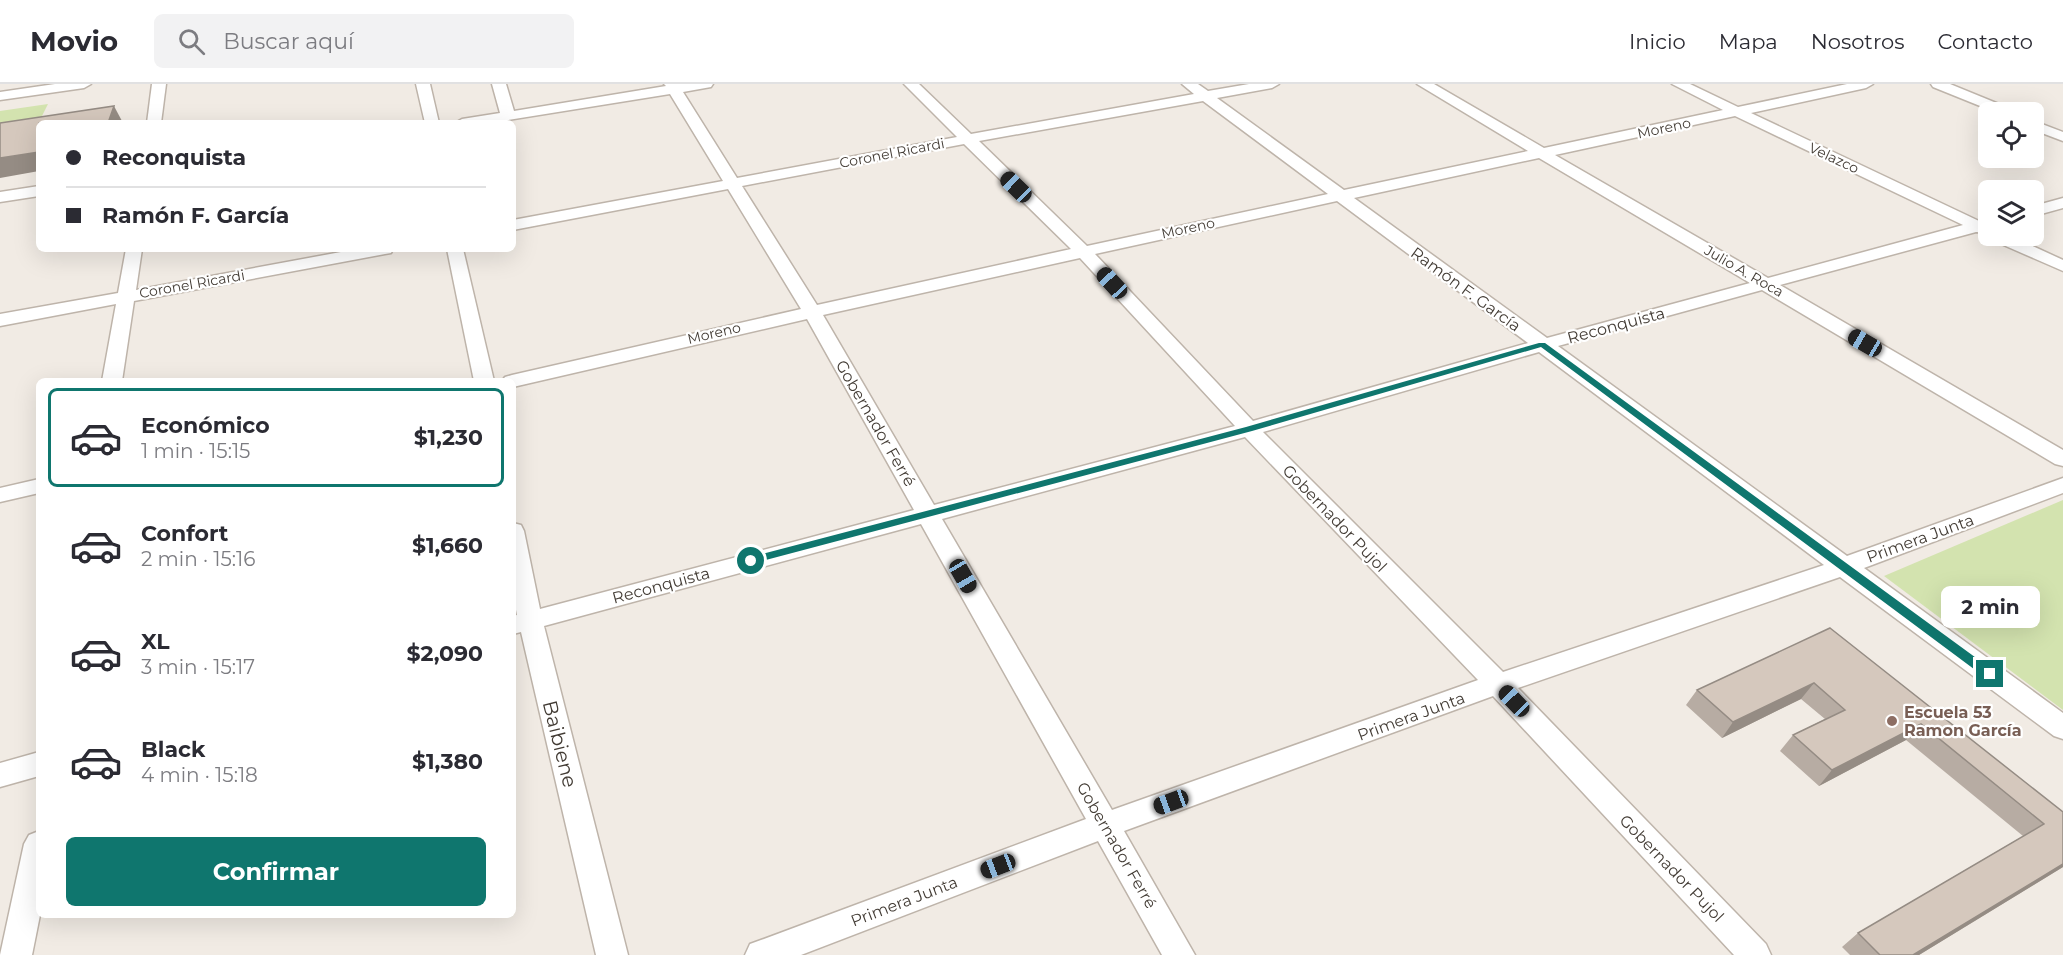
<!DOCTYPE html>
<html lang="es">
<meta charset="utf-8">
<style>
:root{--surface:#fff;--page:#f2f2f3;--text:#2b2b33;--muted:#7c7c81;--line:#e1e1e2;--accent:#0f766e}
body{margin:0;font-family:Montserrat,sans-serif;background:var(--page);color:var(--text);height:100vh;display:flex;flex-direction:column;font-size:22px;white-space:nowrap}
*{box-sizing:border-box;margin:0}
p{font-size:20px;color:var(--muted)}
.icon{flex:none;width:33px;height:33px;fill:none;stroke:currentColor;stroke-width:2;stroke-linecap:round;stroke-linejoin:round}
.map{position:relative;flex:1;overflow:hidden}
.panel{position:absolute;left:36px;top:294px;width:480px;height:540px;display:flex;flex-direction:column;background:var(--surface);border-radius:9px;box-shadow:0 6px 24px #0002}
.panel>*{flex:none}
.banner{position:absolute;left:36px;top:36px;width:480px;height:132px;border-radius:9px;box-shadow:0 6px 24px #0002;display:grid;align-content:center;height:132px;padding:0 30px;background:var(--surface)}
.fabs{position:absolute;left:1978px;top:18px;display:grid;gap:12px}
.fabs a{display:grid;place-items:center;width:66px;height:66px;border-radius:9px;background:var(--surface);box-shadow:0 6px 24px #0002;font-size:30px}
.end{position:absolute;width:27px;height:27px;margin:-14px;border:8px solid #0f766e;background:#fff;box-shadow:0 0 0 3px #fff}
.from{border-radius:50%}
.bubble{position:absolute;height:42px;border-radius:9px;background:var(--surface);box-shadow:0 6px 24px #0002;font-size:20px;font-weight:700;line-height:42px;text-align:center}
.car{position:absolute;width:18px;height:36px;margin:-18px -9px;border-radius:8px;box-shadow:0 0 4px 2px #0007;background:linear-gradient(#222 24%,#8ab4d8 0 40%,#222 0 76%,#8ab4d8 0 86%,#222 0)}
.banner b{display:flex;align-items:center;gap:21px;height:57px;font-size:22px}
.banner b+b{border-top:2px solid var(--line)}
.banner i{width:15px;height:15px;background:var(--text)}
ul{padding:10px 0 0;list-style:none}
li{display:flex;align-items:center;gap:18px;height:99px;margin:0 12px 9px;padding:0 18px;border:3px solid transparent;border-radius:9px}
li div{flex:1}
li b{display:block;font-size:22px}
li em{font-style:normal;font-weight:700}
li.selected{border-color:var(--accent)}
li>.icon{width:54px;height:54px;stroke-width:1.5}
.action{display:flex;gap:12px;margin-top:auto;padding:12px 30px}
.action a{flex:1;height:69px;border-radius:9px;background:var(--accent);color:#fff;font-size:24px;font-weight:700;line-height:69px;text-align:center}
header{display:flex;align-items:center;gap:36px;box-sizing:border-box;height:84px;padding:0 30px;background:var(--surface);border-bottom:2px solid var(--line)}
header strong{font-size:28px}
nav{display:flex;gap:33px;margin-inline-start:auto;font-size:21px}
.search{width:420px;height:54px;background:var(--page);display:flex;align-items:center;gap:15px;box-sizing:border-box;padding:0 21px;border-radius:9px;color:var(--muted);font-size:22px}
.map>svg:first-child{display:block}
.green{fill:#d3e3af}
.lines{fill:none;stroke-linecap:round;stroke-linejoin:round}
.street-casing{stroke:#beb4aa;stroke-width:3}
.street{fill:#fff;fill-rule:evenodd}
.wall{fill:#b7aca3}
.shaded-wall{fill:#958c84}
.building{fill:#d5c8bd;stroke:#958c84;stroke-width:1.5}
.route{fill:#0f766e}
.education-dot{fill:#8d6e63;stroke:#fff;stroke-width:2}
.labels{text-anchor:middle;stroke-width:4.5;stroke-linejoin:round;paint-order:stroke}
.far-street-label{font-size:14px;fill:#423b34;stroke:#fff}
.street-label{font-size:16px;fill:#423b34;stroke:#fff}
.education-label{font-size:16px;font-weight:bold;fill:#785e54;stroke:#fff;text-anchor:start}
.near-street-label{font-size:20px;fill:#423b34;stroke:#fff}
</style>
<header>
<strong>Movio</strong>
<div class="search"><svg class="icon" aria-label="search" viewBox="0 0 24 24"><circle cx="10" cy="10" r="6"/><path d="M15 15l6 6"/></svg>Buscar aquí</div>
<nav><a>Inicio</a><a>Mapa</a><a>Nosotros</a><a>Contacto</a></nav>
</header>
<div class="map">
<svg width="2063" height="871" viewBox="0 0 2063 871">
<rect width="100%" height="100%" fill="#f1ebe4"/>
<g class="green">
<path d="M 48,20 L 39,38 L 0,43 L 0,27 Z"/>
<path d="M 2063,416 L 2063,626 L 1884,492 Z"/>
</g>
<g class="lines">
<defs>
<g id="street">
<path d="M 55,0 L 91,0 L 84,4 L 0,16 L 0,8 Z"/>
<path d="M 152,0 L 166,0 L 161,39 L 147,39 Z"/>
<path d="M 416,0 L 430,0 L 439,39 L 425,39 Z"/>
<path d="M 492,0 L 506,0 L 514,27 L 666,2 L 664,0 L 713,0 L 711,3 L 683,8 L 737,94 L 957,53 L 904,0 L 919,0 L 971,50 L 1194,10 L 1182,0 L 1198,0 L 1208,7 L 1249,0 L 1279,0 L 1272,4 L 1217,14 L 1344,106 L 1528,67 L 1417,0 L 1434,0 L 1544,64 L 1723,26 L 1672,0 L 1690,0 L 1738,23 L 1847,0 L 1873,0 L 1866,4 L 1751,29 L 1979,137 L 1989,134 L 1989,149 L 1976,148 L 1780,201 L 2063,366 L 2063,382 L 2055,380 L 1762,206 L 1558,262 L 1847,472 L 2063,394 L 2063,409 L 1864,484 L 2063,629 L 2063,655 L 2054,652 L 1840,493 L 1518,604 L 1766,860 L 1771,871 L 1734,871 L 1493,612 L 1124,747 L 1195,871 L 1162,871 L 1098,757 L 801,871 L 745,871 L 750,860 L 761,856 L 1086,735 L 921,440 L 544,542 L 628,871 L 596,871 L 521,548 L 513,550 L 513,532 L 517,531 L 513,510 L 513,439 L 521,441 L 524,447 L 540,525 L 914,426 L 807,235 L 513,303 L 513,297 L 502,297 L 505,293 L 512,291 L 801,225 L 728,105 L 513,146 L 513,136 L 723,97 L 670,10 L 489,39 L 455,39 L 462,35 L 500,29 ZM 1203,17 L 1328,110 L 1087,162 L 979,57 ZM 1735,32 L 1963,141 L 1768,194 L 1555,71 ZM 964,60 L 1071,165 L 817,221 L 742,102 ZM 1539,74 L 1750,199 L 1547,254 L 1354,114 ZM 1337,117 L 1528,259 L 1253,337 L 1095,170 ZM 1080,174 L 1235,342 L 934,421 L 823,231 ZM 1539,268 L 1824,481 L 1503,588 L 1263,348 ZM 1245,353 L 1478,596 L 1112,726 L 942,435 Z"/>
<path d="M 1931,0 L 1950,0 L 2011,25 L 2013,28 L 1995,28 L 1933,3 Z"/>
<path d="M 2034,37 L 2063,48 L 2063,57 L 2034,46 Z"/>
<path d="M 39,102 L 39,112 L 0,118 L 0,108 Z"/>
<path d="M 2063,114 L 2063,124 L 2034,132 L 2034,122 Z"/>
<path d="M 1990,152 L 2011,152 L 2063,176 L 2063,187 L 1992,156 Z"/>
<path d="M 126,165 L 142,165 L 136,206 L 357,165 L 393,165 L 391,169 L 385,170 L 134,217 L 122,297 L 102,297 L 116,220 L 0,242 L 0,230 L 118,209 Z"/>
<path d="M 447,165 L 463,165 L 494,297 L 474,297 Z"/>
<path d="M 39,395 L 39,409 L 0,418 L 0,404 Z"/>
<path d="M 39,668 L 39,692 L 0,703 L 0,679 Z"/>
<path d="M 39,747 L 40,831 L 32,871 L 0,871 L 24,760 L 29,751 Z"/>
</g>
</defs>
<use href="#street" class="street-casing"/>
<use href="#street" class="street"/>
</g>
<path class="wall" d="M 1830,544 L 2063,728 L 2063,783 L 1919,871 L 1850,871 L 1842,863 L 1858,849 L 2023,752 L 1906,656 L 1819,702 L 1780,667 L 1793,651 L 1825,635 L 1801,615 L 1722,654 L 1686,621 L 1697,606 Z"/>
<g class="shaded-wall">
<path d="M 114,22 L 123,39 L 108,39 Z"/>
<path d="M 39,68 L 39,87 L 0,94 L 0,74 Z"/>
<path d="M 1814,599 L 1801,615 L 1722,654 L 1733,638 Z"/>
<path d="M 1921,640 L 1906,656 L 1819,702 L 1832,686 Z"/>
<path d="M 2063,780 L 2063,783 L 1919,871 L 1913,871 Z"/>
</g>
<g class="building">
<path d="M 114,22 L 108,39 L 39,39 L 39,68 L 0,74 L 0,39 Z"/>
<path d="M 1830,544 L 2063,728 L 2063,780 L 1913,871 L 1880,871 L 1858,849 L 2044,740 L 1921,640 L 1832,686 L 1793,651 L 1845,626 L 1814,599 L 1733,638 L 1697,606 Z"/>
</g>
<path class="route" d="M 1539,259 L 1545,259 L 1994,587 L 1994,594 L 1986,594 L 1541,263 L 1252,347 L 751,480 L 746,477 L 751,473 L 1246,343 Z"/>
<circle class="education-dot" cx="1892" cy="637" r="6"/>
<g class="labels">
<g class="far-street-label">
<text transform="translate(1664 44) rotate(-12)" y="5">Moreno</text>
<text transform="translate(892 69) rotate(-11)" y="5">Coronel Ricardi</text>
<text transform="translate(1834 74) rotate(25)" y="5">Velazco</text>
<text transform="translate(1188 144) rotate(-12)" y="5">Moreno</text>
<text transform="translate(1744 187) rotate(30)" y="5">Julio A. Roca</text>
<text transform="translate(192 200) rotate(-10)" y="5">Coronel Ricardi</text>
<text transform="translate(714 249) rotate(-13)" y="5">Moreno</text>
</g>
<g class="street-label">
<text transform="translate(1466 205) rotate(36)" y="6">Ramón F. García</text>
<text transform="translate(1616 241) rotate(-15)" y="6">Reconquista</text>
<text transform="translate(876 339) rotate(60)" y="6">Gobernador Ferré</text>
<text transform="translate(1335 434) rotate(46)" y="6">Gobernador Pujol</text>
<text transform="translate(1920 454) rotate(-20)" y="6">Primera Junta</text>
<text transform="translate(661 501) rotate(-15)" y="6">Reconquista</text>
<text transform="translate(1411 632) rotate(-20)" y="6">Primera Junta</text>
<text transform="translate(1117 761) rotate(60)" y="6">Gobernador Ferré</text>
<text transform="translate(1672 784) rotate(46)" y="6">Gobernador Pujol</text>
<text transform="translate(904 817) rotate(-21)" y="6">Primera Junta</text>
</g>
<g class="education-label">
<text x="1904" y="634">Escuela 53<tspan x="1904" dy="18">Ramon García</tspan></text>
</g>
<g class="near-street-label">
<text transform="translate(560 660) rotate(76)" y="7">Baibiene</text>
</g>
</g>
</svg>
<div class="fabs">
<a><svg class="icon" aria-label="locate" viewBox="0 0 24 24"><circle cx="12" cy="12" r="6"/><path d="M12 2v4M12 18v4M2 12h4M18 12h4"/></svg></a>
<a><svg class="icon" aria-label="layers" viewBox="0 0 24 24"><path d="M12 4l9 5-9 5-9-5zM3 14l9 5 9-5"/></svg></a>
</div>
<i class="end from" style="left:751px;top:477px"></i>
<i class="end" style="left:1990px;top:590px"></i>
<div class="bubble" style="left:1941px;top:502px;width:99px">2 min</div>
<i class="car" style="left:1016px;top:103px;rotate:314deg"></i>
<i class="car" style="left:1112px;top:199px;rotate:317deg"></i>
<i class="car" style="left:1865px;top:259px;rotate:300deg"></i>
<i class="car" style="left:963px;top:492px;rotate:150deg"></i>
<i class="car" style="left:1514px;top:617px;rotate:316deg"></i>
<i class="car" style="left:1171px;top:718px;rotate:250deg"></i>
<i class="car" style="left:998px;top:782px;rotate:249deg"></i>
<div class="banner">
<b><i class="from"></i>Reconquista</b>
<b><i></i>Ramón F. García</b>
</div>
<section class="panel">
<ul>
<li class="selected"><svg class="icon" aria-label="car" viewBox="0 0 24 24"><path d="M5 17H2v-5l4-1 3-4h7l3 4 3 1v5h-3M9 17h6M6 11h13"/><circle cx="7" cy="17" r="2"/><circle cx="17" cy="17" r="2"/></svg><div><b>Económico</b><p>1 min · 15:15</p></div><em>$1,230</em></li>
<li><svg class="icon" aria-label="car" viewBox="0 0 24 24"><path d="M5 17H2v-5l4-1 3-4h7l3 4 3 1v5h-3M9 17h6M6 11h13"/><circle cx="7" cy="17" r="2"/><circle cx="17" cy="17" r="2"/></svg><div><b>Confort</b><p>2 min · 15:16</p></div><em>$1,660</em></li>
<li><svg class="icon" aria-label="car" viewBox="0 0 24 24"><path d="M5 17H2v-5l4-1 3-4h7l3 4 3 1v5h-3M9 17h6M6 11h13"/><circle cx="7" cy="17" r="2"/><circle cx="17" cy="17" r="2"/></svg><div><b>XL</b><p>3 min · 15:17</p></div><em>$2,090</em></li>
<li><svg class="icon" aria-label="car" viewBox="0 0 24 24"><path d="M5 17H2v-5l4-1 3-4h7l3 4 3 1v5h-3M9 17h6M6 11h13"/><circle cx="7" cy="17" r="2"/><circle cx="17" cy="17" r="2"/></svg><div><b>Black</b><p>4 min · 15:18</p></div><em>$1,380</em></li>
</ul>
<div class="action"><a>Confirmar</a></div>
</section>
</div>
